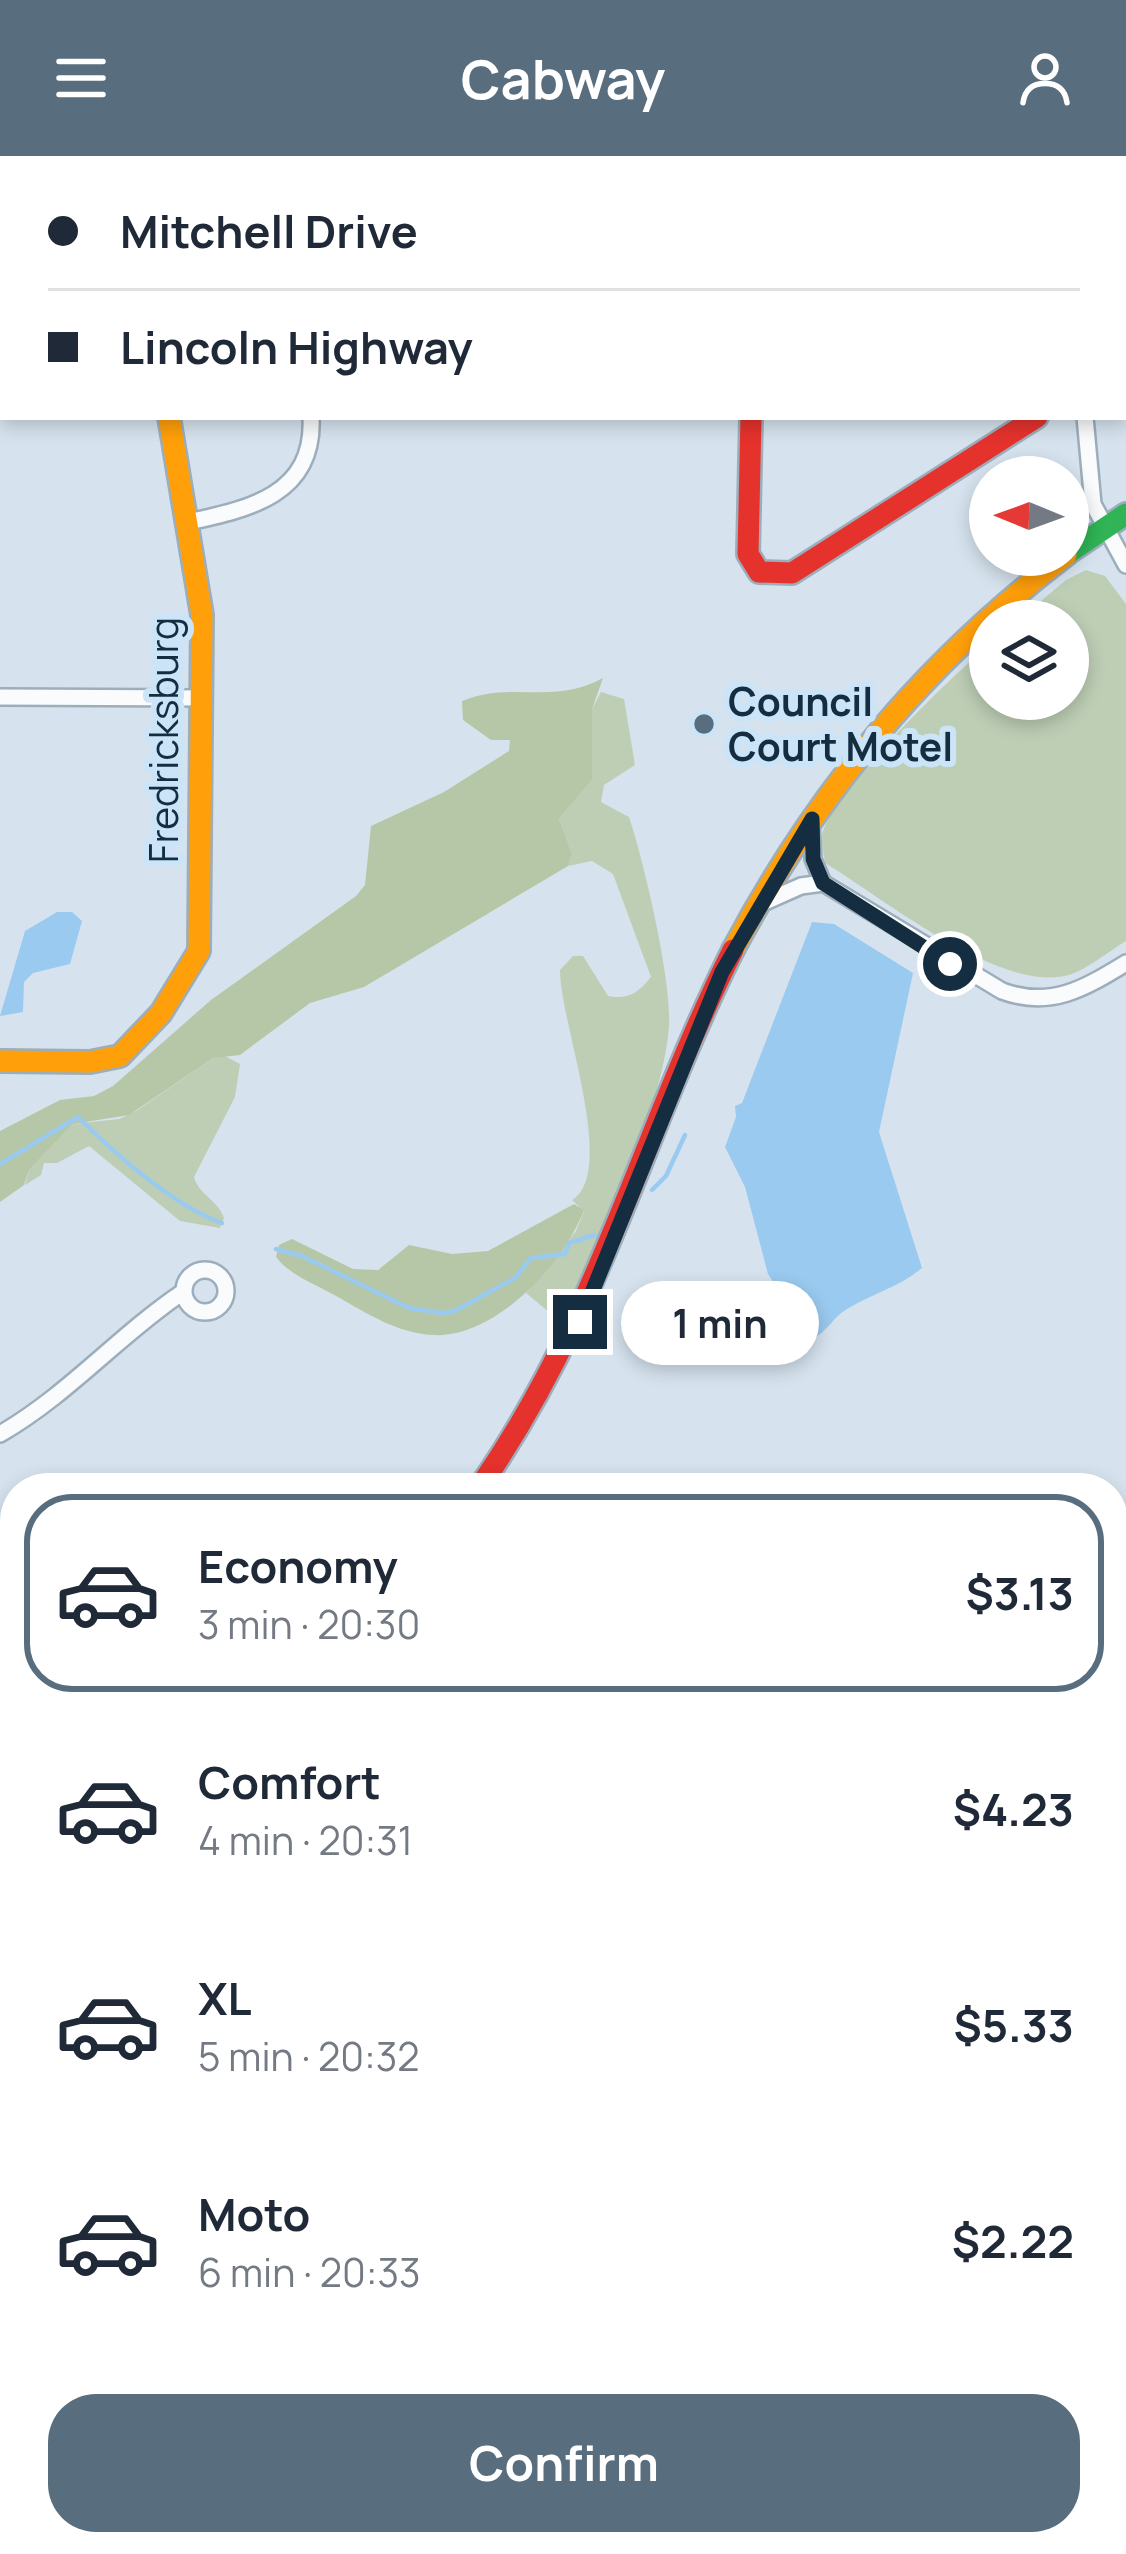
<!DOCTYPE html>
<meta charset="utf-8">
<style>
:root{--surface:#fff;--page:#f2f2f3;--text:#1f2937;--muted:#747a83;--line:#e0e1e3;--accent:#586d7d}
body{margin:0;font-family:Manrope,sans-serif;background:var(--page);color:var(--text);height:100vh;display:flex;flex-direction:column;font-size:45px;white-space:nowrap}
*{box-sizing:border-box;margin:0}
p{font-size:39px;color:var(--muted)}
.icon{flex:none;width:66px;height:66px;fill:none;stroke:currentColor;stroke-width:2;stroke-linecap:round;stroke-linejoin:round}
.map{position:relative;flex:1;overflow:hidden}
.panel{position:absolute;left:0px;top:1317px;width:1128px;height:1083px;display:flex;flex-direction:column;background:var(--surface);border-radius:48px 48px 0 0;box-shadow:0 6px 18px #0003}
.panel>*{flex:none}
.hud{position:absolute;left:0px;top:0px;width:1128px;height:264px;box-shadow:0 6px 18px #0003;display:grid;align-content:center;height:264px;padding:0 48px;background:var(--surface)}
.needle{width:78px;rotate:271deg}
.controls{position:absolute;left:969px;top:300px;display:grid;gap:24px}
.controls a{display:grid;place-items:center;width:120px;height:120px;border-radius:50%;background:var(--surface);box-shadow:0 6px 18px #0003;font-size:60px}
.end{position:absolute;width:54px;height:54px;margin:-27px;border:15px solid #142d40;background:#fff;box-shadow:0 0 0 6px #fff}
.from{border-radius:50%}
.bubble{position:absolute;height:84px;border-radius:42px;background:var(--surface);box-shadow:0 6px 18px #0003;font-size:39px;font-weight:700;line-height:84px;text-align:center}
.hud b{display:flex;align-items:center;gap:42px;height:114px;font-size:45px}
.hud b+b{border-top:3px solid var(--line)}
.hud i{width:30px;height:30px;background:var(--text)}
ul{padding:21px 0 0;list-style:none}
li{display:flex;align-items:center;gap:36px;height:198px;margin:0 24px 18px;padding:0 24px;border:6px solid transparent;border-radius:48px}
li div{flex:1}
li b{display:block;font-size:45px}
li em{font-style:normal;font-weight:700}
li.selected{border-color:var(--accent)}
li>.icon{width:108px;height:108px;stroke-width:1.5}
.primary-button{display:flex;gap:24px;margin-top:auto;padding:24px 48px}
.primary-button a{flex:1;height:138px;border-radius:48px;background:var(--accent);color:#fff;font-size:48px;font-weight:700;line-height:138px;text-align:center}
header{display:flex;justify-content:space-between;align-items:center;height:156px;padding:0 48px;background:var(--accent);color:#fff;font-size:54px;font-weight:700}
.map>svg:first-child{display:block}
.green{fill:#beceb5}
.forest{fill:#b5c7a6}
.water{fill:#9acaef}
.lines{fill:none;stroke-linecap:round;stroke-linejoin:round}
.stream{stroke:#9acaef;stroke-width:4.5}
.street-casing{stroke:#9caebb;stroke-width:20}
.fast-casing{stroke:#9caebb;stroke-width:26}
.slow-casing{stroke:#9caebb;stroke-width:26}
.jam-casing{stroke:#9caebb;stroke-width:26}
.street{stroke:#f9fbfc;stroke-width:15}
.fast{stroke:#30b455;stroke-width:21}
.slow{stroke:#ff9f0a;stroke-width:21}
.jam{stroke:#e5322d;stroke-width:21}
.route{stroke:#142d40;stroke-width:15}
.poi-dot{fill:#586d7d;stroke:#cce4f8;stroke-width:4.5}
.labels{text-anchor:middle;stroke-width:12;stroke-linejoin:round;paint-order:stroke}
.poi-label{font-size:39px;font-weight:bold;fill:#142d40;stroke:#cce4f8;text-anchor:start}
.street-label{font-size:39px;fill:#142d40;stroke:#cce4f8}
</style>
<header><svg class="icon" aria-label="menu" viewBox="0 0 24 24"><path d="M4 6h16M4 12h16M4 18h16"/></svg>Cabway<svg class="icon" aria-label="person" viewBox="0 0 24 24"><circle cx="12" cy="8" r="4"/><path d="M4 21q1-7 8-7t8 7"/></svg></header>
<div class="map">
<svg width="1126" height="2398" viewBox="0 0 1126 2398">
<rect width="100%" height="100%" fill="#d6e3ee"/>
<g class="green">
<path d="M 1086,414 L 1105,420 L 1126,448 L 1126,785 C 1109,795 1088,813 1069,819 C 1001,838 883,742 825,707 C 824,699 821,686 822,679 C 831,636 954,518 990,488 L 990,543 L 1068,543 L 1068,465 L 1017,465 L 1066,424 Z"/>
<path d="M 601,536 L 624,543 L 635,609 L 604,629 L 601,646 L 629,661 C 644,706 672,825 669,870 C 663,954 600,1080 563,1157 L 555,1161 L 526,1137 L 576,1075 L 584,1055 L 572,1044 C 618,1015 560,867 560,814 L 573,800 L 583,800 L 608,840 C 628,844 638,837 651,821 L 613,718 L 592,705 L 568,710 L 572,698 L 559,663 L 592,624 L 592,553 Z"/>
<path d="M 225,900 L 240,908 L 235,941 L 194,1021 C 199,1039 218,1044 224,1062 L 220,1072 L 180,1065 L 89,990 L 57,1007 L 44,1007 L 41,1019 L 25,1029 L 29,1014 L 73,968 L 119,963 L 136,955 L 213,902 Z"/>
<path d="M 15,1685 L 15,2385 L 402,2385 L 402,2398 L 0,2398 L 0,1692 Z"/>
</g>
<g class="forest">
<path d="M 603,522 L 592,553 L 592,624 L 559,663 L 572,698 L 568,710 L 364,831 L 310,847 L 240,899 L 213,902 L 129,959 L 73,968 L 29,1014 L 24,1029 L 0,1046 L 0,975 L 60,944 L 94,940 L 113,930 L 211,844 L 356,740 L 365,729 L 371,670 L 444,636 L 509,595 L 510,584 L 491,584 L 463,564 L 462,545 C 512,524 551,550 603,522 Z"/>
<path d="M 574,1048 L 584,1054 C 564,1107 495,1183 433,1179 C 397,1177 368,1158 338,1141 C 319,1130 289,1119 276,1101 L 279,1089 L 292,1083 L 353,1113 L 378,1114 L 409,1089 L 452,1098 L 488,1095 Z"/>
</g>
<g class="water">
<path d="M 57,756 L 72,756 L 82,765 L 70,808 L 33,817 L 24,826 L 23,856 L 0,860 L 25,775 Z"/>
<path d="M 812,766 L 834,768 L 913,817 L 879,976 L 922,1112 C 898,1132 873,1137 847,1153 C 832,1162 828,1176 811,1183 L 768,1118 L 745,1031 L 725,991 L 736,961 L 735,950 L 742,947 Z"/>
</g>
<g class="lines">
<g class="stream">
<path d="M 0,1008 L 78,961 C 115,998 174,1050 222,1067"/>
<path d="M 652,1034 L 666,1020 L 685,979"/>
<path d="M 276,1093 L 302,1100 L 409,1152 L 441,1157 L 453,1156 L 515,1122 L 531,1102 L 565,1098 L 569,1087 L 595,1079"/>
</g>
<defs>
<g id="street">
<path d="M 303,0 L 303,3"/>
<path d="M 1081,0 L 1081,3"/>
<path d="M 1085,261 L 1093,348 L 1126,409"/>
<path d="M 188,366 C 249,353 315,339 311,261"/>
<path d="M 0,541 L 201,542"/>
<path d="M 811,668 L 813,703 L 823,727 L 1002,835 C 1051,853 1085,832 1126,807"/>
<path d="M 758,749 L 801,730 L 823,727"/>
<circle cx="205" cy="1135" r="21"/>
<path d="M 0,1278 C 68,1239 119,1179 183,1136"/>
<path d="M 1113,1886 L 1126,1886"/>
<path d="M 1023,2385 L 1053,2398"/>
</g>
<path id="fast" d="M 1068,397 L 1126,358"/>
<g id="slow">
<path d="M 733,794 C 817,636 924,507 1066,399"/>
<path d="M 0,905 L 90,906 L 120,900 L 161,857 L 199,795 L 202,459 L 169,261"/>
<path d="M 0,1675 L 15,1668"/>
</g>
<g id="jam">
<path d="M 751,261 L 748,398 L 759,416 L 792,417 L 1037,261"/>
<path d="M 479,1332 C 601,1157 641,978 733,794"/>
<path d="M 1113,1434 L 1126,1434"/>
</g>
</defs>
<use href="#street" class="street-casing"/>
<use href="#fast" class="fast-casing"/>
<use href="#slow" class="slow-casing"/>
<use href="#jam" class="jam-casing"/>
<use href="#street" class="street"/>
<use href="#fast" class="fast"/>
<use href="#slow" class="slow"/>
<use href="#jam" class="jam"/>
</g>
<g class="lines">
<path class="route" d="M 580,1166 L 722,816 L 812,663 L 813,703 L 823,727 L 950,808"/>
</g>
<circle class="poi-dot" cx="704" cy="568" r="12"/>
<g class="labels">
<g class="poi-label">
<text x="728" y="560">Council<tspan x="728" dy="45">Court Motel</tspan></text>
</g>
<g class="street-label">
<text transform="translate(164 584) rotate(-90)" y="14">Fredricksburg</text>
</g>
</g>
</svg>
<div class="controls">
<a><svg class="needle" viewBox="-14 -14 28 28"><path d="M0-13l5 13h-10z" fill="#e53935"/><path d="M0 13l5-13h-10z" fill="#747a83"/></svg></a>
<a><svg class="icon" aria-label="layers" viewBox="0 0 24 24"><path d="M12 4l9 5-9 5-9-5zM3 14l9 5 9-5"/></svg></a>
</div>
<i class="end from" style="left:950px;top:808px"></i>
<i class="end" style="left:580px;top:1166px"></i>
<div class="bubble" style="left:621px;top:1125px;width:198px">1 min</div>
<div class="hud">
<b><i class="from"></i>Mitchell Drive</b>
<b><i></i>Lincoln Highway</b>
</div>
<section class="panel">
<ul>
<li class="selected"><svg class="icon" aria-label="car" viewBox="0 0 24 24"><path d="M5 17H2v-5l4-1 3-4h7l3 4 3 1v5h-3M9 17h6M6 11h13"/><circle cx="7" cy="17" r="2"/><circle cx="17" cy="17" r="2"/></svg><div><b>Economy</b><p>3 min · 20:30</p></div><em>$3.13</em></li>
<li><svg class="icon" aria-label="car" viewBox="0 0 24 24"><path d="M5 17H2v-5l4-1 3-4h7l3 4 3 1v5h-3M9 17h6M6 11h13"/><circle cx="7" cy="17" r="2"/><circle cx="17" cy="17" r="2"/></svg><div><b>Comfort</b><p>4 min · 20:31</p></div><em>$4.23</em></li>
<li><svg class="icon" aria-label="car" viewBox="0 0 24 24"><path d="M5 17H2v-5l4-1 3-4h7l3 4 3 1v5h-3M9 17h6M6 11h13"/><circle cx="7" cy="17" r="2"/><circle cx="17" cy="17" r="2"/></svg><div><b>XL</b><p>5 min · 20:32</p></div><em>$5.33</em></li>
<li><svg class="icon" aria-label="car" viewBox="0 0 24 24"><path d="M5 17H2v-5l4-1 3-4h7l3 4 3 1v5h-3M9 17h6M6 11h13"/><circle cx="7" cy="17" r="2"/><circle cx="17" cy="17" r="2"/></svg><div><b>Moto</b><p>6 min · 20:33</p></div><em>$2.22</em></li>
</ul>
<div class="primary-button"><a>Confirm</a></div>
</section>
</div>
